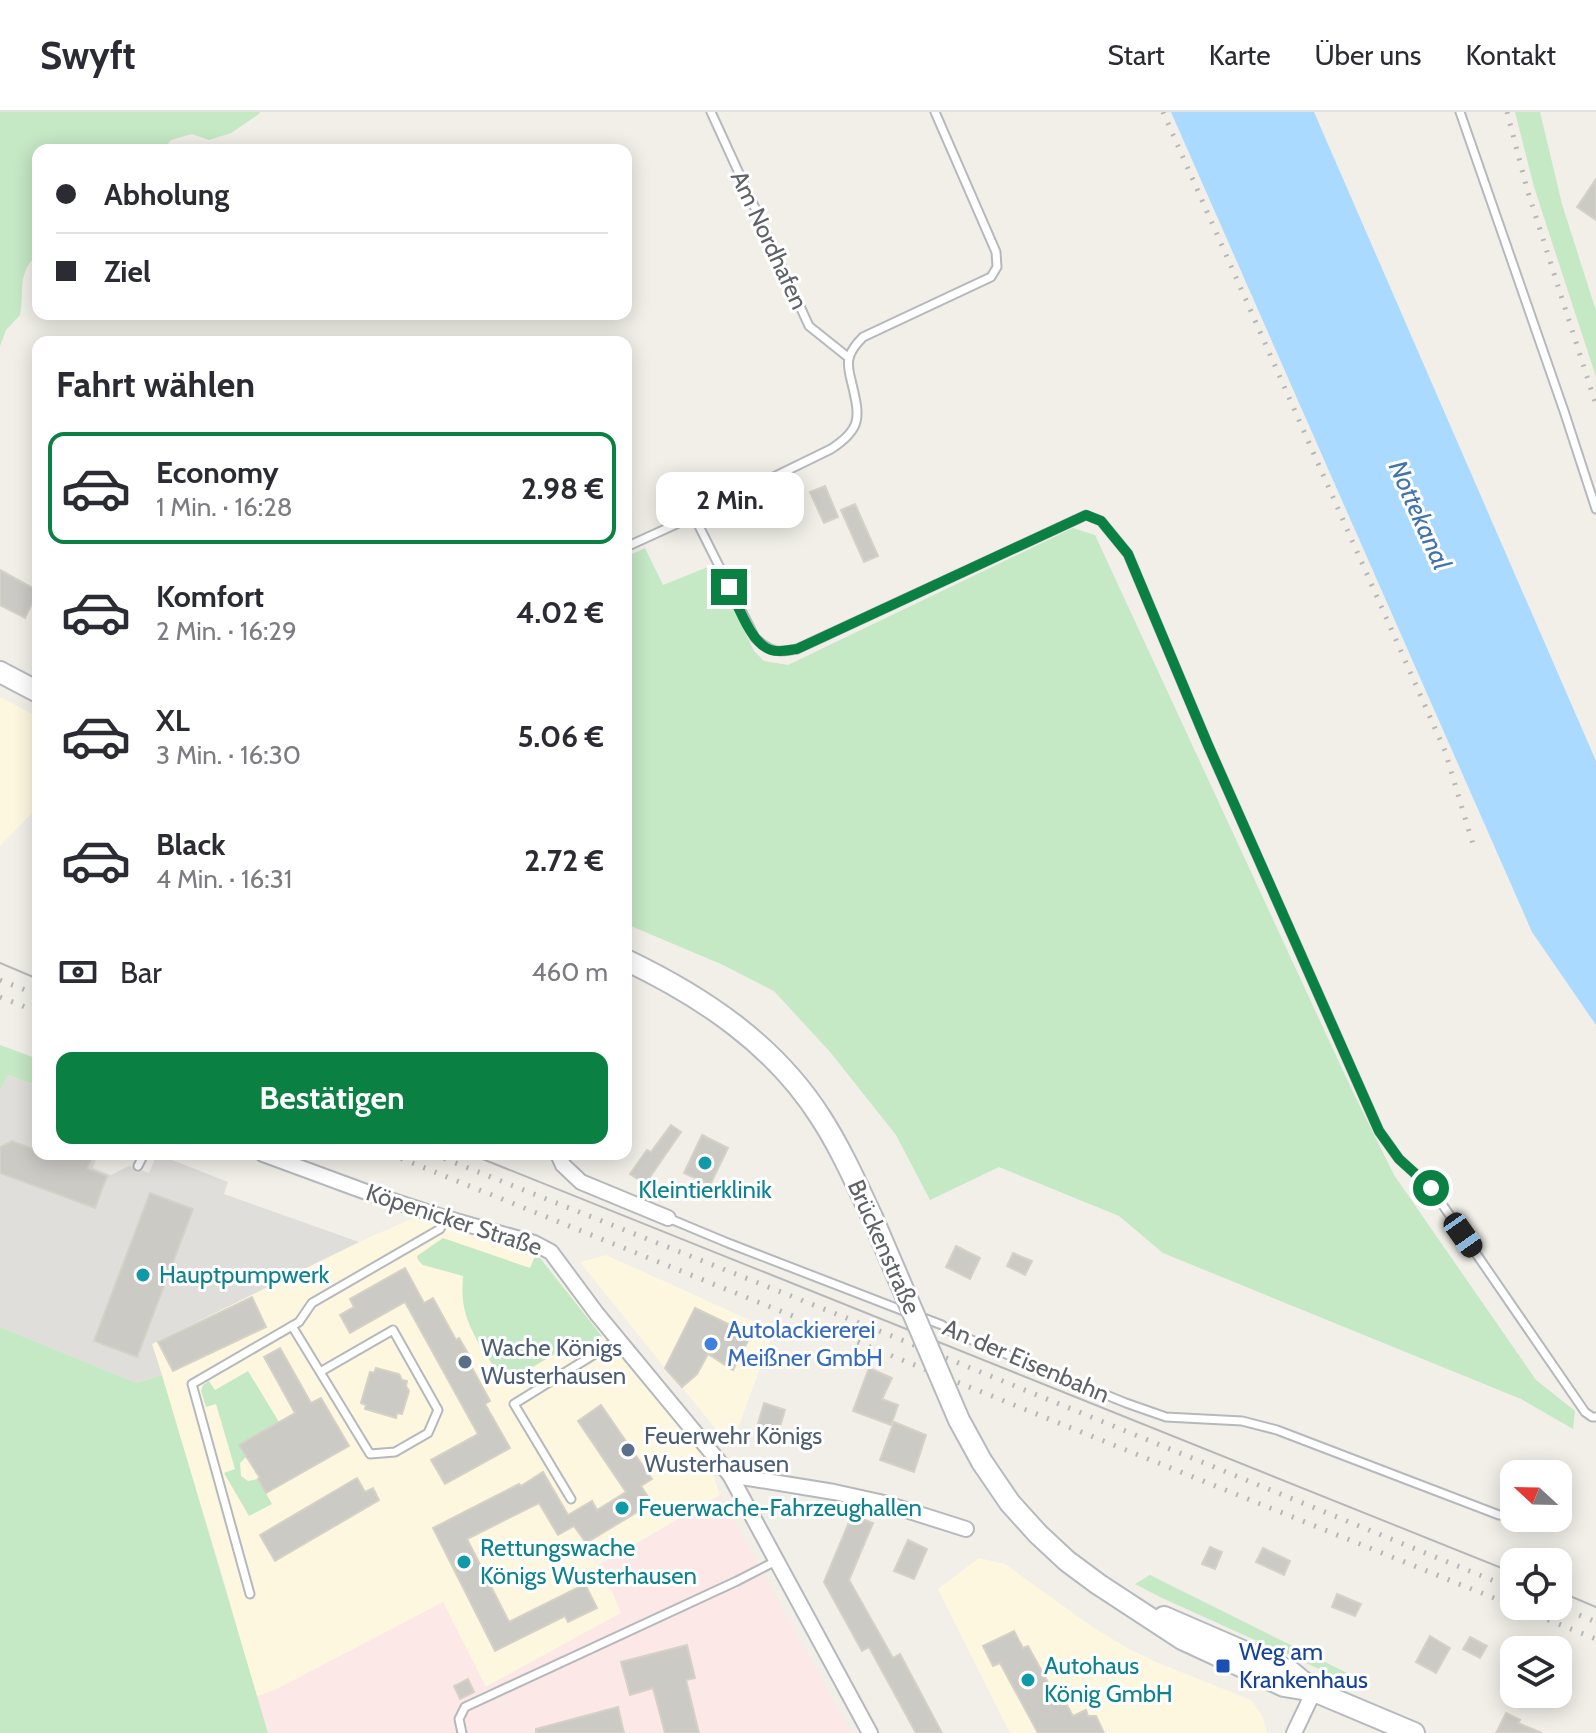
<!DOCTYPE html>
<html lang="de">
<meta charset="utf-8">
<style>
:root{--surface:#fff;--page:#f2f2f3;--text:#2b2b33;--muted:#7c7c81;--line:#e1e1e2;--accent:#0b8043}
body{margin:0;font-family:Cabin,sans-serif;background:var(--page);color:var(--text);height:100vh;display:flex;flex-direction:column;font-size:30px;white-space:nowrap}
*{box-sizing:border-box;margin:0}
p{font-size:26px;color:var(--muted)}
.icon{flex:none;width:44px;height:44px;fill:none;stroke:currentColor;stroke-width:2;stroke-linecap:round;stroke-linejoin:round}
.map{position:relative;flex:1;overflow:hidden}
.sheet{position:absolute;left:32px;top:224px;width:600px;height:824px;display:flex;flex-direction:column;background:var(--surface);border-radius:16px;box-shadow:0 4px 20px #0003}
.sheet>*{flex:none}
.guide{position:absolute;left:32px;top:32px;width:600px;height:176px;border-radius:16px;box-shadow:0 4px 20px #0003;display:grid;align-content:center;height:176px;padding:0 24px;background:var(--surface)}
.needle{width:52px;rotate:292deg}
.tools{position:absolute;left:1500px;top:1348px;display:grid;gap:16px}
.tools a{display:grid;place-items:center;width:72px;height:72px;border-radius:16px;background:var(--surface);box-shadow:0 4px 20px #0003;font-size:40px}
.end{position:absolute;width:36px;height:36px;margin:-18px;border:10px solid #0b8043;background:#fff;box-shadow:0 0 0 4px #fff}
.from{border-radius:50%}
.bubble{position:absolute;height:56px;border-radius:16px;background:var(--surface);box-shadow:0 4px 20px #0003;font-size:26px;font-weight:800;line-height:56px;text-align:center}
.car{position:absolute;width:24px;height:48px;margin:-24px -12px;border-radius:10px;box-shadow:0 0 6px 2px #0007;background:linear-gradient(#222 24%,#8ab4d8 0 40%,#222 0 76%,#8ab4d8 0 86%,#222 0)}
.guide b{display:flex;align-items:center;gap:28px;height:76px;font-size:30px}
.guide b+b{border-top:2px solid var(--line)}
.guide i{width:20px;height:20px;background:var(--text)}
ul{padding:0;list-style:none}
li{display:flex;align-items:center;gap:24px;height:112px;margin:0 16px 12px;padding:0 8px;border:4px solid transparent;border-radius:16px}
li div{flex:1}
li b{display:block;font-size:30px}
li em{font-style:normal;font-weight:800}
li.active{border-color:var(--accent)}
li>.icon{width:72px;height:72px;stroke-width:1.5}
h2{padding:0 24px;font-size:36px;line-height:96px}
.pay{display:flex;align-items:center;gap:20px;height:88px;padding:0 24px;font-size:30px}
.pay p{margin-inline-start:auto}
.action{display:flex;gap:16px;margin-top:auto;padding:16px 24px}
.action a{flex:1;height:92px;border-radius:16px;background:var(--accent);color:#fff;font-size:32px;font-weight:800;line-height:92px;text-align:center}
header{display:flex;align-items:center;gap:48px;box-sizing:border-box;height:112px;padding:0 40px;background:var(--surface);border-bottom:2px solid var(--line)}
header strong{font-size:38px}
nav{display:flex;gap:44px;margin-inline-start:auto;font-size:28px}
.map>svg:first-child{display:block}
.commercial{fill:#fef7e0}
.industrial{fill:#e0deda}
.medical{fill:#fce8e6}
.green{fill:#c5e8c5}
.water{fill:#aadaff}
.building{fill:#cccac5;stroke:#d6d1c6;stroke-width:2}
.lines{fill:none;stroke-linecap:round;stroke-linejoin:round}
.lane-casing{stroke:#b5b8bc;stroke-width:11}
.street-casing{stroke:#b5b8bc;stroke-width:18}
.secondary-casing{stroke:#b6babf;stroke-width:24}
.lane{stroke:#fff;stroke-width:7}
.street{stroke:#fff;stroke-width:14}
.secondary{stroke:#fff;stroke-width:20}
.tram{stroke:#b6b7b8;stroke-width:2}
.rail{stroke:#b6b7b8;stroke-width:5;stroke-dasharray:2 10;stroke-linecap:butt}
.secondary-bridge-casing{stroke:#b6babf;stroke-width:24;stroke-linecap:butt}
.secondary-bridge{stroke:#fff;stroke-width:20}
.route{stroke:#0b8043;stroke-width:10}
.culture-dot{fill:#0f9aa8;stroke:#fff;stroke-width:3}
.shop-dot{fill:#3f7fe0;stroke:#fff;stroke-width:3}
.service-dot{fill:#5c6f8a;stroke:#fff;stroke-width:3}
.transit-dot{fill:#1a4fb4;stroke:#fff;stroke-width:3}
.labels{text-anchor:middle;stroke-width:6;stroke-linejoin:round;paint-order:stroke}
.street-label{font-size:24px;fill:#5f6368;stroke:#fff}
.culture-label{font-size:24px;fill:#0d838f;stroke:#fff;text-anchor:start}
.shop-label{font-size:24px;fill:#366cbe;stroke:#fff;text-anchor:start}
.service-label{font-size:24px;fill:#4e5e75;stroke:#fff;text-anchor:start}
.transit-label{font-size:24px;fill:#164399;stroke:#fff;text-anchor:start}
.water-label{font-size:26px;font-style:italic;fill:#4174aa;stroke:#fff}
</style>
<header>
<strong>Swyft</strong>
<nav><a>Start</a><a>Karte</a><a>Über uns</a><a>Kontakt</a></nav>
</header>
<div class="map">
<svg width="1596" height="1621" viewBox="0 0 1596 1621">
<rect width="100%" height="100%" fill="#f1efe8"/>
<g class="commercial">
<path d="M 0,585 L 38,605 L 38,695 L 0,734 Z"/>
<path d="M 418,1104 L 540,1146 L 709,1351 L 720,1383 L 590,1458 L 612,1479 L 621,1501 L 485,1575 L 442,1491 L 277,1577 L 256,1585 L 221,1458 L 152,1232 L 359,1130 Z"/>
<path d="M 606,1143 L 774,1219 L 733,1329 L 723,1326 L 682,1275 L 665,1256 L 580,1150 Z"/>
<path d="M 979,1446 L 1005,1452 L 1091,1514 L 1129,1537 L 1156,1550 L 1251,1588 L 1263,1605 L 1267,1621 L 1010,1621 L 938,1477 Z"/>
</g>
<path class="industrial" d="M 8,963 L 38,974 L 38,1042 L 98,1042 L 93,1056 L 111,1063 L 129,1054 L 149,1061 L 157,1042 L 228,1070 L 224,1082 L 359,1130 L 152,1232 L 162,1263 L 137,1271 L 0,1215 L 0,979 Z"/>
<path class="medical" d="M 720,1383 L 851,1621 L 268,1621 L 256,1585 L 277,1577 L 443,1490 L 486,1575 L 621,1501 L 612,1479 L 590,1459 Z"/>
<g class="green">
<path d="M 0,0 L 260,0 L 259,2 L 231,21 L 209,28 L 192,22 L 171,28 L 163,38 L 38,38 L 38,141 C 16,163 25,177 20,203 L 6,218 L 0,234 Z"/>
<path d="M 1515,0 L 1540,0 L 1562,92 L 1596,199 L 1596,265 L 1534,75 Z"/>
<path d="M 1073,416 L 1095,423 L 1351,976 L 1394,1063 L 1536,1268 L 1575,1299 L 1573,1317 L 1521,1287 L 1163,1141 L 1119,1104 L 999,1055 L 930,1088 L 896,1023 L 831,941 L 774,879 L 721,852 L 626,812 L 626,445 L 645,436 L 663,473 L 713,453 L 754,539 L 764,549 L 788,553 Z"/>
<path d="M 0,933 L 38,947 L 38,974 L 8,963 L 0,979 Z"/>
<path d="M 443,1126 L 530,1156 L 535,1144 L 540,1146 L 602,1224 L 598,1231 L 586,1238 L 579,1228 L 519,1263 L 525,1274 C 518,1274 518,1275 512,1272 C 495,1263 471,1221 466,1203 C 462,1190 462,1177 463,1164 L 423,1153 L 418,1148 L 417,1144 Z"/>
<path d="M 0,1215 L 137,1271 L 162,1263 L 268,1621 L 0,1621 Z"/>
<path d="M 248,1259 L 279,1310 L 239,1333 L 246,1345 L 240,1351 L 241,1364 L 248,1369 L 258,1367 L 272,1392 L 249,1404 L 224,1361 L 235,1357 L 216,1292 L 206,1295 L 201,1279 L 203,1273 L 209,1269 L 215,1278 Z"/>
<path d="M 1150,1463 L 1357,1566 L 1360,1568 L 1359,1575 L 1160,1485 L 1135,1472 Z"/>
</g>
<path class="water" d="M 1171,0 L 1314,0 L 1596,649 L 1596,913 L 1532,820 Z"/>
<g class="building">
<path d="M 1596,67 L 1596,108 L 1577,95 Z"/>
<path d="M 825,374 L 838,405 L 824,411 L 810,380 Z"/>
<path d="M 855,392 L 878,444 L 864,450 L 841,398 Z"/>
<path d="M 0,458 L 38,479 L 25,506 L 0,493 Z"/>
<path d="M 671,1013 L 681,1020 L 645,1072 L 630,1062 L 647,1038 L 651,1040 Z"/>
<path d="M 702,1023 L 728,1036 L 710,1073 L 684,1061 Z"/>
<path d="M 12,1029 L 38,1039 L 38,1042 L 93,1042 L 87,1057 L 107,1064 L 95,1096 L 0,1061 L 0,1035 Z"/>
<path d="M 150,1081 L 193,1097 L 137,1245 L 94,1229 Z"/>
<path d="M 956,1134 L 980,1146 L 970,1167 L 946,1155 Z"/>
<path d="M 1013,1141 L 1032,1149 L 1025,1163 L 1007,1154 Z"/>
<path d="M 405,1156 L 424,1191 L 433,1186 L 456,1228 L 459,1226 L 469,1243 L 466,1245 L 490,1289 L 485,1292 L 510,1336 L 445,1372 L 431,1348 L 478,1322 L 405,1190 L 350,1221 L 340,1203 L 354,1195 L 350,1187 Z"/>
<path d="M 252,1185 L 266,1215 L 173,1259 L 158,1230 Z"/>
<path d="M 695,1196 L 751,1223 L 733,1258 L 708,1242 L 697,1262 L 682,1275 L 665,1256 Z"/>
<path d="M 280,1236 L 311,1291 L 321,1286 L 349,1334 L 266,1381 L 258,1367 L 260,1366 L 239,1333 L 295,1301 L 264,1245 Z"/>
<path d="M 376,1256 L 399,1262 L 402,1268 L 407,1269 L 406,1274 L 409,1279 L 402,1302 L 397,1301 L 396,1306 L 365,1297 L 366,1293 L 361,1291 L 370,1260 L 374,1261 Z"/>
<path d="M 869,1256 L 892,1266 L 882,1287 L 898,1293 L 891,1313 L 853,1299 Z"/>
<path d="M 764,1291 L 785,1298 L 778,1321 L 757,1315 Z"/>
<path d="M 601,1293 L 652,1367 L 641,1374 L 652,1391 L 586,1431 L 574,1414 L 558,1423 L 539,1391 L 467,1427 L 509,1510 L 585,1472 L 597,1496 L 568,1510 L 565,1504 L 495,1539 L 433,1416 L 519,1372 L 521,1374 L 543,1360 L 568,1403 L 592,1389 L 597,1398 L 626,1380 L 578,1309 Z"/>
<path d="M 894,1310 L 926,1323 L 914,1360 L 880,1348 Z"/>
<path d="M 357,1366 L 365,1380 L 373,1376 L 379,1388 L 275,1449 L 260,1423 Z"/>
<path d="M 852,1403 L 873,1411 L 849,1468 L 893,1546 L 900,1542 L 942,1621 L 916,1621 L 869,1535 L 862,1539 L 824,1470 Z"/>
<path d="M 908,1428 L 927,1437 L 914,1467 L 894,1459 Z"/>
<path d="M 1210,1435 L 1222,1440 L 1215,1457 L 1202,1452 Z"/>
<path d="M 1263,1436 L 1290,1449 L 1284,1463 L 1256,1450 Z"/>
<path d="M 1337,1482 L 1361,1492 L 1355,1504 L 1332,1495 Z"/>
<path d="M 1014,1519 L 1023,1536 L 1028,1534 L 1056,1585 L 1061,1582 L 1073,1604 L 1086,1598 L 1088,1604 L 1096,1604 L 1104,1621 L 1038,1621 L 1000,1551 L 993,1554 L 983,1534 Z"/>
<path d="M 1430,1524 L 1450,1536 L 1436,1561 L 1416,1550 Z"/>
<path d="M 1470,1525 L 1487,1534 L 1480,1546 L 1463,1537 Z"/>
<path d="M 687,1533 L 695,1566 L 686,1568 L 699,1621 L 665,1621 L 653,1576 L 630,1583 L 621,1550 Z"/>
<path d="M 468,1567 L 474,1580 L 460,1587 L 454,1574 Z"/>
<path d="M 618,1595 L 624,1621 L 536,1621 L 536,1617 Z"/>
<path d="M 1506,1601 L 1520,1608 L 1518,1611 L 1542,1621 L 1496,1621 Z"/>
</g>
<g class="lines">
<defs>
<g id="lane">
<path d="M 711,0 L 809,214 L 849,246"/>
<path d="M 1460,0 L 1564,299 L 1596,397"/>
<path d="M 694,404 L 755,526 C 771,540 776,541 797,537 L 1086,403 L 1101,409 L 1128,442 L 1208,633 L 1379,1019 L 1399,1047 L 1431,1076 L 1585,1300 L 1592,1305 L 1596,1305"/>
<path d="M 626,435 L 694,404 L 831,337 C 862,317 860,305 852,272 C 850,263 847,255 849,246 C 851,238 857,231 863,225 L 991,165 L 997,155 L 996,140 L 935,0"/>
<path d="M 138,1054 L 144,1042"/>
<path d="M 668,1106 L 728,1131 L 909,1201"/>
<path d="M 921,1205 L 942,1213 L 952,1220 L 1126,1291 L 1166,1305 L 1242,1309 L 1277,1318 L 1499,1403 L 1514,1404"/>
<path d="M 292,1214 L 370,1342 L 395,1340 L 428,1321 L 438,1298 L 393,1218 L 320,1260"/>
<path d="M 571,1387 L 514,1292 L 619,1227"/>
<path d="M 250,1482 L 192,1272 L 299,1210 L 312,1191 L 440,1117 L 445,1106"/>
<path d="M 462,1621 L 459,1607 L 465,1595 L 737,1469 L 776,1449"/>
</g>
<g id="street">
<path d="M 263,1042 L 369,1081 L 445,1106 L 534,1131 L 551,1140 L 597,1202 L 730,1363 L 870,1621"/>
<path d="M 558,1042 L 563,1053 L 581,1070 L 668,1106"/>
<path d="M 730,1363 L 834,1380 L 884,1391 L 966,1417"/>
<path d="M 1294,1621 L 1314,1579"/>
</g>
<g id="secondary">
<path d="M 0,560 L 38,580"/>
<path d="M 626,848 C 703,885 774,932 821,1006 C 841,1037 856,1071 872,1105"/>
<path d="M 982,1350 L 1010,1391 L 1038,1422 L 1067,1449 L 1098,1472 L 1182,1527 L 1284,1574 L 1314,1579 L 1414,1621"/>
<path d="M 1164,1505 L 1291,1560 L 1314,1579"/>
</g>
</defs>
<use href="#lane" class="lane-casing"/>
<use href="#street" class="street-casing"/>
<use href="#secondary" class="secondary-casing"/>
<use href="#lane" class="lane"/>
<use href="#street" class="street"/>
<use href="#secondary" class="secondary"/>
<g class="tram">
<path d="M 0,851 L 38,867"/>
<path d="M 470,1042 L 1514,1461"/>
<path d="M 1558,1479 L 1596,1495"/>
</g>
<g class="rail">
<path d="M 1163,0 L 1445,639 L 1475,739"/>
<path d="M 1507,0 L 1527,77 L 1596,293"/>
<path d="M 0,868 L 38,883"/>
<path d="M 0,885 L 38,900"/>
<path d="M 390,1042 L 1596,1527"/>
<path d="M 433,1042 L 897,1226 L 1514,1477"/>
<path d="M 1557,1494 L 1596,1510"/>
</g>
<defs>
<path id="secondary-bridge" d="M 872,1105 L 959,1308 L 982,1350"/>
</defs>
<use href="#secondary-bridge" class="secondary-bridge-casing"/>
<use href="#secondary-bridge" class="secondary-bridge"/>
</g>
<g class="lines">
<path class="route" d="M 729,475 C 738,493 751,532 771,538 C 780,541 788,538 797,537 L 1086,403 L 1101,409 L 1128,442 L 1208,633 L 1379,1019 L 1399,1047 L 1431,1076"/>
</g>
<g class="culture-dot">
<circle cx="705" cy="1051" r="8"/>
<circle cx="143" cy="1163" r="8"/>
<circle cx="622" cy="1396" r="8"/>
<circle cx="464" cy="1450" r="8"/>
<circle cx="1028" cy="1568" r="8"/>
</g>
<circle class="shop-dot" cx="711" cy="1232" r="8"/>
<g class="service-dot">
<circle cx="465" cy="1250" r="8"/>
<circle cx="628" cy="1338" r="8"/>
</g>
<rect class="transit-dot" x="1215" y="1546" width="16" height="16" rx="4"/>
<g class="labels">
<g class="street-label">
<text transform="translate(769 128) rotate(65)" y="8">Am Nordhafen</text>
<text transform="translate(454 1108) rotate(18)" y="8">Köpenicker Straße</text>
<text transform="translate(884 1135) rotate(66)" y="8">Brückenstraße</text>
<text transform="translate(1026 1249) rotate(23)" y="8">An der Eisenbahn</text>
</g>
<g class="culture-label">
<text x="705" y="1086" text-anchor="middle">Kleintierklinik</text>
<text x="159" y="1171">Hauptpumpwerk</text>
<text x="638" y="1404">Feuerwache-Fahrzeughallen</text>
<text x="480" y="1444">Rettungswache<tspan x="480" dy="28">Königs Wusterhausen</tspan></text>
<text x="1044" y="1562">Autohaus<tspan x="1044" dy="28">König GmbH</tspan></text>
</g>
<g class="shop-label">
<text x="727" y="1226">Autolackiererei<tspan x="727" dy="28">Meißner GmbH</tspan></text>
</g>
<g class="service-label">
<text x="481" y="1244">Wache Königs<tspan x="481" dy="28">Wusterhausen</tspan></text>
<text x="644" y="1332">Feuerwehr Königs<tspan x="644" dy="28">Wusterhausen</tspan></text>
</g>
<g class="transit-label">
<text x="1239" y="1548">Weg am<tspan x="1239" dy="28">Krankenhaus</tspan></text>
</g>
<g class="water-label">
<text transform="translate(1420 403) rotate(66)" y="9">Nottekanal</text>
</g>
</g>
</svg>
<div class="tools">
<a><svg class="needle" viewBox="-14 -14 28 28"><path d="M0-13l5 13h-10z" fill="#e53935"/><path d="M0 13l5-13h-10z" fill="#7c7c81"/></svg></a>
<a><svg class="icon" aria-label="locate" viewBox="0 0 24 24"><circle cx="12" cy="12" r="6"/><path d="M12 2v4M12 18v4M2 12h4M18 12h4"/></svg></a>
<a><svg class="icon" aria-label="layers" viewBox="0 0 24 24"><path d="M12 4l9 5-9 5-9-5zM3 14l9 5 9-5"/></svg></a>
</div>
<i class="end from" style="left:1431px;top:1076px"></i>
<i class="end" style="left:729px;top:475px"></i>
<div class="bubble" style="left:656px;top:360px;width:148px">2 Min.</div>
<i class="car" style="left:1463px;top:1123px;rotate:145deg"></i>
<div class="guide">
<b><i class="from"></i>Abholung</b>
<b><i></i>Ziel</b>
</div>
<section class="sheet">
<h2>Fahrt wählen</h2>
<ul>
<li class="active"><svg class="icon" aria-label="car" viewBox="0 0 24 24"><path d="M5 17H2v-5l4-1 3-4h7l3 4 3 1v5h-3M9 17h6M6 11h13"/><circle cx="7" cy="17" r="2"/><circle cx="17" cy="17" r="2"/></svg><div><b>Economy</b><p>1 Min. · 16:28</p></div><em>2.98 €</em></li>
<li><svg class="icon" aria-label="car" viewBox="0 0 24 24"><path d="M5 17H2v-5l4-1 3-4h7l3 4 3 1v5h-3M9 17h6M6 11h13"/><circle cx="7" cy="17" r="2"/><circle cx="17" cy="17" r="2"/></svg><div><b>Komfort</b><p>2 Min. · 16:29</p></div><em>4.02 €</em></li>
<li><svg class="icon" aria-label="car" viewBox="0 0 24 24"><path d="M5 17H2v-5l4-1 3-4h7l3 4 3 1v5h-3M9 17h6M6 11h13"/><circle cx="7" cy="17" r="2"/><circle cx="17" cy="17" r="2"/></svg><div><b>XL</b><p>3 Min. · 16:30</p></div><em>5.06 €</em></li>
<li><svg class="icon" aria-label="car" viewBox="0 0 24 24"><path d="M5 17H2v-5l4-1 3-4h7l3 4 3 1v5h-3M9 17h6M6 11h13"/><circle cx="7" cy="17" r="2"/><circle cx="17" cy="17" r="2"/></svg><div><b>Black</b><p>4 Min. · 16:31</p></div><em>2.72 €</em></li>
</ul>
<div class="pay"><svg class="icon" aria-label="cash" viewBox="0 0 24 24"><path d="M3 7h18v10H3z"/><circle cx="12" cy="12" r="2"/></svg>Bar<p>460 m</p></div>
<div class="action"><a>Bestätigen</a></div>
</section>
</div>
